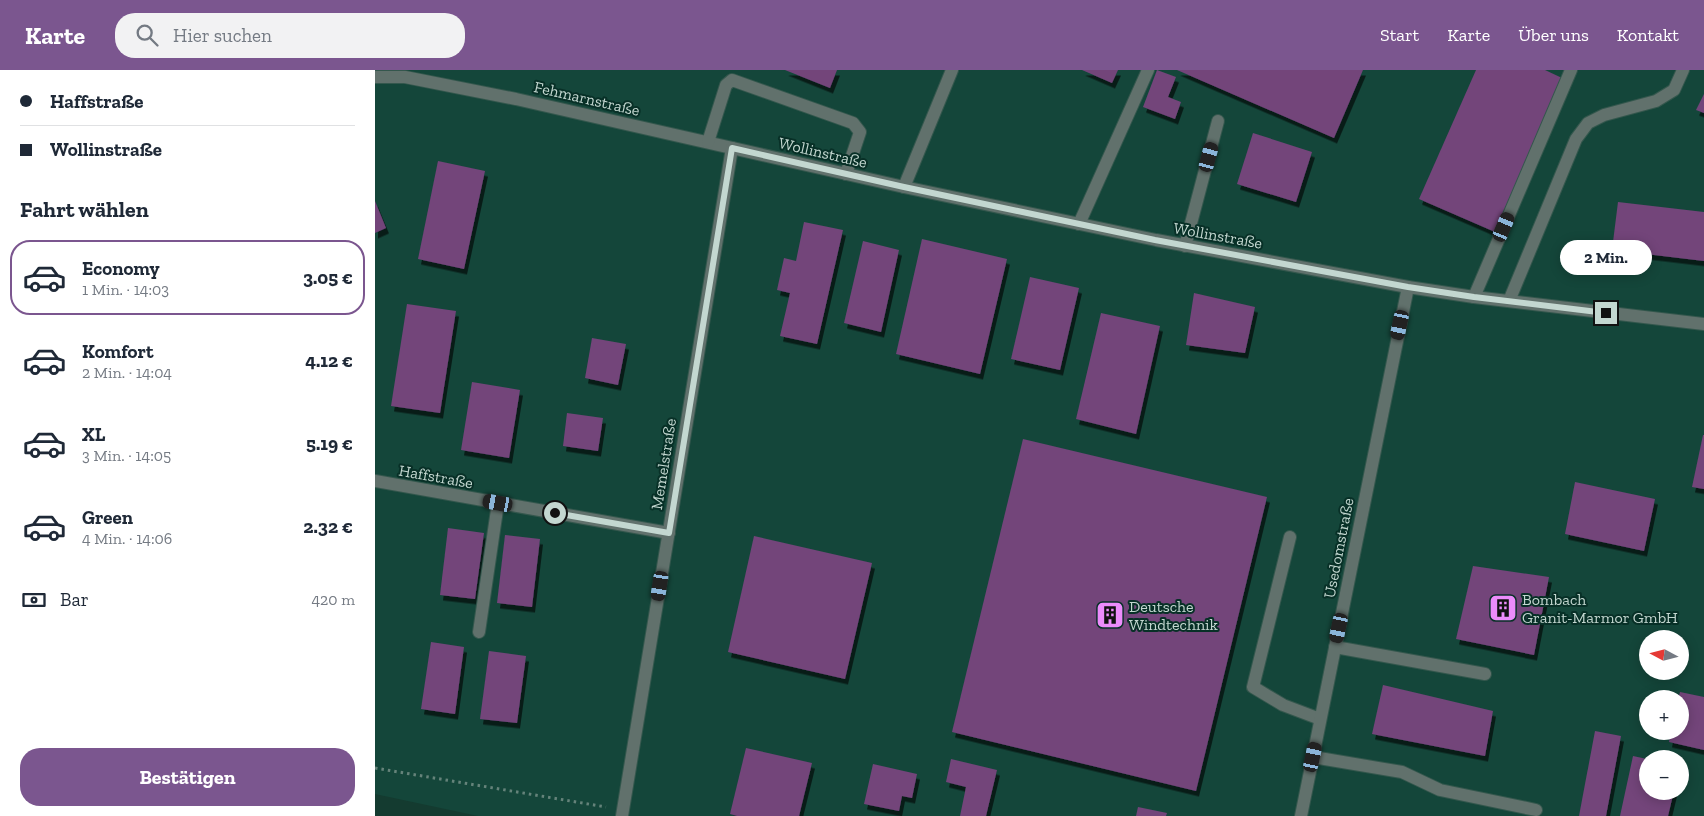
<!DOCTYPE html>
<html lang="de">
<meta charset="utf-8">
<style>
:root{--surface:#fff;--page:#f2f2f3;--text:#1f2937;--muted:#747a83;--line:#e0e1e3;--accent:#7b568f}
body{margin:0;font-family:"Zilla Slab",serif;background:var(--page);color:var(--text);height:100vh;display:flex;flex-direction:column;font-size:19px;white-space:nowrap}
*{box-sizing:border-box;margin:0}
p{font-size:16px;color:var(--muted)}
.icon{flex:none;width:28px;height:28px;fill:none;stroke:currentColor;stroke-width:2;stroke-linecap:round;stroke-linejoin:round}
.map{position:relative;flex:1;overflow:hidden}
.panel{display:flex;flex-direction:column;background:var(--surface);width:375px}
.panel>*{flex:none}
.hud{display:grid;align-content:center;height:110px;padding:0 20px;background:var(--surface)}
.needle{width:32px;rotate:277deg}
.fabs{position:absolute;left:1264px;top:560px;display:grid;gap:10px}
.fabs a{display:grid;place-items:center;width:50px;height:50px;border-radius:50%;background:var(--surface);box-shadow:0 2px 12px #0003;font-size:25px}
.end{position:absolute;width:22px;height:22px;margin:-11px;border:6px solid #c3d7d0;background:#111;box-shadow:0 0 0 2px #111}
.from{border-radius:50%}
.bubble{position:absolute;height:35px;border-radius:18px;background:var(--surface);box-shadow:0 2px 12px #0003;font-size:16px;font-weight:800;line-height:35px;text-align:center}
.car{position:absolute;width:15px;height:30px;margin:-15px -8px;border-radius:6px;box-shadow:0 0 4px 1px #0007;background:linear-gradient(#222 24%,#8ab4d8 0 40%,#222 0 76%,#8ab4d8 0 86%,#222 0)}
.hud b{display:flex;align-items:center;gap:18px;height:48px;font-size:19px}
.hud b+b{border-top:1px solid var(--line)}
.hud i{width:12px;height:12px;background:var(--text)}
ul{padding:0;list-style:none}
li{display:flex;align-items:center;gap:15px;height:75px;margin:0 10px 8px;padding:0 10px;border:2px solid transparent;border-radius:20px}
li div{flex:1}
li b{display:block;font-size:19px}
li em{font-style:normal;font-weight:800}
li.current{border-color:var(--accent)}
li>.icon{width:45px;height:45px;stroke-width:1.5}
h2{padding:0 20px;font-size:22px;line-height:60px}
.pay{display:flex;align-items:center;gap:12px;height:55px;padding:0 20px;font-size:19px}
.pay p{margin-inline-start:auto}
.action{display:flex;gap:10px;margin-top:auto;padding:10px 20px}
.action a{flex:1;height:58px;border-radius:20px;background:var(--accent);color:#fff;font-size:20px;font-weight:800;line-height:58px;text-align:center}
header{display:flex;align-items:center;gap:30px;box-sizing:border-box;height:70px;padding:0 25px;background:var(--accent);color:#fff}
header strong{font-size:24px}
nav{display:flex;gap:28px;margin-inline-start:auto;font-size:18px}
.search{width:350px;height:45px;background:var(--page);display:flex;align-items:center;gap:12px;box-sizing:border-box;padding:0 18px;border-radius:20px;color:var(--muted);font-size:19px}
main{display:flex;flex:1;min-height:0}
.map>svg:first-child{display:block}
.built{fill:#14463a;fill-rule:evenodd}
.building{fill:#73447a;filter:url(#shadow)}
.lines{fill:none;stroke-linecap:round;stroke-linejoin:round}
.minor-casing{stroke:#34574d;stroke-width:14}
.path{stroke:#65837a;stroke-width:3;stroke-dasharray:2.5 4;stroke-linecap:butt}
.minor{stroke:#61716c;stroke-width:12}
.route{stroke:#c3d7d0;stroke-width:6}
.labels{text-anchor:middle;stroke-width:4;stroke-linejoin:round;paint-order:stroke}
.street-label{font-size:16px;fill:#c3d7d0;stroke:#083027}
.poi-label{font-size:16px;fill:#c3d7d0;stroke:#083027;text-anchor:start}
</style>
<header>
<strong>Karte</strong>
<div class="search"><svg class="icon" aria-label="search" viewBox="0 0 24 24"><circle cx="10" cy="10" r="6"/><path d="M15 15l6 6"/></svg>Hier suchen</div>
<nav><a>Start</a><a>Karte</a><a>Über uns</a><a>Kontakt</a></nav>
</header>
<main>
<section class="panel">
<div class="hud">
<b><i class="from"></i>Haffstraße</b>
<b><i></i>Wollinstraße</b>
</div>
<h2>Fahrt wählen</h2>
<ul>
<li class="current"><svg class="icon" aria-label="car" viewBox="0 0 24 24"><path d="M5 17H2v-5l4-1 3-4h7l3 4 3 1v5h-3M9 17h6M6 11h13"/><circle cx="7" cy="17" r="2"/><circle cx="17" cy="17" r="2"/></svg><div><b>Economy</b><p>1 Min. · 14:03</p></div><em>3.05 €</em></li>
<li><svg class="icon" aria-label="car" viewBox="0 0 24 24"><path d="M5 17H2v-5l4-1 3-4h7l3 4 3 1v5h-3M9 17h6M6 11h13"/><circle cx="7" cy="17" r="2"/><circle cx="17" cy="17" r="2"/></svg><div><b>Komfort</b><p>2 Min. · 14:04</p></div><em>4.12 €</em></li>
<li><svg class="icon" aria-label="car" viewBox="0 0 24 24"><path d="M5 17H2v-5l4-1 3-4h7l3 4 3 1v5h-3M9 17h6M6 11h13"/><circle cx="7" cy="17" r="2"/><circle cx="17" cy="17" r="2"/></svg><div><b>XL</b><p>3 Min. · 14:05</p></div><em>5.19 €</em></li>
<li><svg class="icon" aria-label="car" viewBox="0 0 24 24"><path d="M5 17H2v-5l4-1 3-4h7l3 4 3 1v5h-3M9 17h6M6 11h13"/><circle cx="7" cy="17" r="2"/><circle cx="17" cy="17" r="2"/></svg><div><b>Green</b><p>4 Min. · 14:06</p></div><em>2.32 €</em></li>
</ul>
<div class="pay"><svg class="icon" aria-label="cash" viewBox="0 0 24 24"><path d="M3 7h18v10H3z"/><circle cx="12" cy="12" r="2"/></svg>Bar<p>420 m</p></div>
<div class="action"><a>Bestätigen</a></div>
</section>
<div class="map">
<svg width="1329" height="746" viewBox="0 0 1329 746">
<defs>
<filter id="shadow"><feDropShadow dx="3" dy="5.5" stdDeviation="0" flood-color="#0009"/></filter>
</defs>
<rect width="100%" height="100%" fill="#143b30"/>
<path class="built" d="M 0,0 L 1329,0 L 1329,746 L 103,746 L 0,724 ZM 1272,569 L 1305,569 L 1305,601 L 1272,601 ZM 1272,629 L 1305,629 L 1305,661 L 1272,661 ZM 1272,689 L 1305,689 L 1305,721 L 1272,721 Z"/>
<g class="building">
<path d="M 410,0 L 462,0 L 455,18 Z"/>
<path d="M 707,0 L 743,0 L 737,13 Z"/>
<path d="M 782,0 L 801,7 L 793,27 L 806,32 L 800,49 L 768,37 Z"/>
<path d="M 802,0 L 988,0 L 959,68 Z"/>
<path d="M 1101,0 L 1170,0 L 1187,8 L 1120,162 L 1044,129 Z"/>
<path d="M 1329,24 L 1329,43 L 1321,40 Z"/>
<path d="M 878,63 L 937,82 L 921,132 L 862,114 Z"/>
<path d="M 63,91 L 110,101 L 89,199 L 43,189 Z"/>
<path d="M 0,131 L 11,158 L 0,163 Z"/>
<path d="M 1243,132 L 1329,142 L 1329,191 L 1237,180 Z"/>
<path d="M 429,152 L 468,160 L 442,274 L 405,266 L 415,223 L 402,220 L 409,188 L 421,191 Z"/>
<path d="M 547,169 L 632,189 L 605,304 L 521,284 Z"/>
<path d="M 488,171 L 524,180 L 506,262 L 469,253 Z"/>
<path d="M 655,207 L 704,218 L 685,300 L 636,289 Z"/>
<path d="M 819,223 L 880,237 L 870,283 L 811,275 Z"/>
<path d="M 32,234 L 81,241 L 65,343 L 16,336 Z"/>
<path d="M 726,243 L 785,256 L 761,364 L 701,349 Z"/>
<path d="M 217,268 L 251,274 L 243,315 L 210,308 Z"/>
<path d="M 97,312 L 145,320 L 134,388 L 86,380 Z"/>
<path d="M 192,343 L 228,348 L 223,381 L 188,376 Z"/>
<path d="M 1328,365 L 1329,365 L 1329,419 L 1317,417 Z"/>
<path d="M 648,369 L 892,427 L 821,721 L 577,662 Z"/>
<path d="M 1200,412 L 1280,429 L 1269,481 L 1190,464 Z"/>
<path d="M 73,458 L 109,463 L 100,529 L 65,525 Z"/>
<path d="M 130,465 L 165,469 L 157,537 L 122,533 Z"/>
<path d="M 379,466 L 497,493 L 470,609 L 353,582 Z"/>
<path d="M 1098,496 L 1174,507 L 1159,585 L 1081,569 Z"/>
<path d="M 56,572 L 89,577 L 80,644 L 46,639 Z"/>
<path d="M 114,581 L 151,586 L 142,653 L 105,649 Z"/>
<path d="M 1008,615 L 1118,641 L 1110,686 L 997,664 Z"/>
<path d="M 1305,622 L 1329,627 L 1329,680 L 1294,672 L 1296,661 L 1305,661 L 1305,629 L 1303,629 Z"/>
<path d="M 1220,661 L 1246,666 L 1231,746 L 1204,746 Z"/>
<path d="M 371,678 L 437,693 L 424,746 L 362,746 L 355,744 Z"/>
<path d="M 1258,686 L 1272,689 L 1272,721 L 1299,721 L 1293,746 L 1245,746 Z"/>
<path d="M 576,689 L 622,700 L 611,746 L 585,746 L 591,717 L 571,712 Z"/>
<path d="M 498,694 L 542,704 L 537,728 L 527,726 L 524,741 L 489,734 Z"/>
<path d="M 763,737 L 792,743 L 791,746 L 761,746 Z"/>
</g>
<g class="lines">
<defs>
<g id="minor">
<path d="M 0,7 L 30,7 L 141,29 L 529,117 L 781,170 L 1033,217 L 1099,227 L 1329,254"/>
<path d="M 333,72 L 351,15 L 357,10 L 478,53 L 485,62 L 471,104"/>
<path d="M 529,117 L 577,0"/>
<path d="M 704,154 L 773,0"/>
<path d="M 810,176 L 843,51"/>
<path d="M 1099,227 L 1196,0"/>
<path d="M 1134,231 L 1201,69 L 1213,53 L 1229,45 L 1281,31 L 1299,20 L 1308,0"/>
<path d="M 0,411 L 294,463"/>
<path d="M 915,467 L 878,617 L 908,635 L 945,649"/>
<path d="M 104,562 L 123,433"/>
<path d="M 960,577 L 1110,604"/>
<path d="M 938,687 L 1027,702 L 1065,720 L 1161,740"/>
<path d="M 247,746 L 357,78"/>
<path d="M 926,746 L 1033,217"/>
</g>
</defs>
<use href="#minor" class="minor-casing"/>
<path class="path" d="M 0,698 L 231,737"/>
<use href="#minor" class="minor"/>
</g>
<g class="lines">
<path class="route" d="M 180,443 L 294,463 L 357,78 L 529,117 L 780,170 L 1033,217 L 1099,227 L 1231,243"/>
</g>
<defs>
<symbol id="building-square" viewBox="-11 -11 22 22"><rect x="-9" y="-9" width="18" height="18" rx="4" fill="#ec8cfb" stroke="#083027"/><path d="M-4-6H4V6H1V3H-1V6H-4ZM-2.5-4.3h1.7v1.8h-1.7ZM.8-4.3h1.7v1.8H.8ZM-2.5-1h1.7V.8h-1.7ZM.8-1h1.7V.8H.8Z" fill="#111"/></symbol>
</defs>
<g fill-rule="evenodd">
<use href="#building-square" x="1112" y="522" width="32" height="32"/>
<use href="#building-square" x="719" y="529" width="32" height="32"/>
</g>
<g class="labels">
<g class="street-label">
<text transform="translate(212 28) rotate(13)" y="6">Fehmarnstraße</text>
<text transform="translate(448 82) rotate(13)" y="6">Wollinstraße</text>
<text transform="translate(843 165) rotate(10)" y="6">Wollinstraße</text>
<text transform="translate(288 394) rotate(-81)" y="6">Memelstraße</text>
<text transform="translate(61 406) rotate(10)" y="6">Haffstraße</text>
<text transform="translate(963 478) rotate(-79)" y="6">Usedomstraße</text>
</g>
<g class="poi-label">
<text x="1147" y="535">Bombach<tspan x="1147" dy="18">Granit-Marmor GmbH</tspan></text>
<text x="754" y="542">Deutsche<tspan x="754" dy="18">Windtechnik</tspan></text>
</g>
</g>
</svg>
<div class="fabs">
<a><svg class="needle" viewBox="-14 -14 28 28"><path d="M0-13l5 13h-10z" fill="#e53935"/><path d="M0 13l5-13h-10z" fill="#747a83"/></svg></a>
<a>+</a>
<a>−</a>
</div>
<i class="end from" style="left:180px;top:443px"></i>
<i class="end" style="left:1231px;top:243px"></i>
<div class="bubble" style="left:1185px;top:170px;width:92px">2 Min.</div>
<i class="car" style="left:834px;top:87px;rotate:15deg"></i>
<i class="car" style="left:1129px;top:157px;rotate:23deg"></i>
<i class="car" style="left:1025px;top:255px;rotate:192deg"></i>
<i class="car" style="left:123px;top:433px;rotate:280deg"></i>
<i class="car" style="left:285px;top:516px;rotate:189deg"></i>
<i class="car" style="left:964px;top:558px;rotate:192deg"></i>
<i class="car" style="left:938px;top:687px;rotate:12deg"></i>
</div>
</main>
